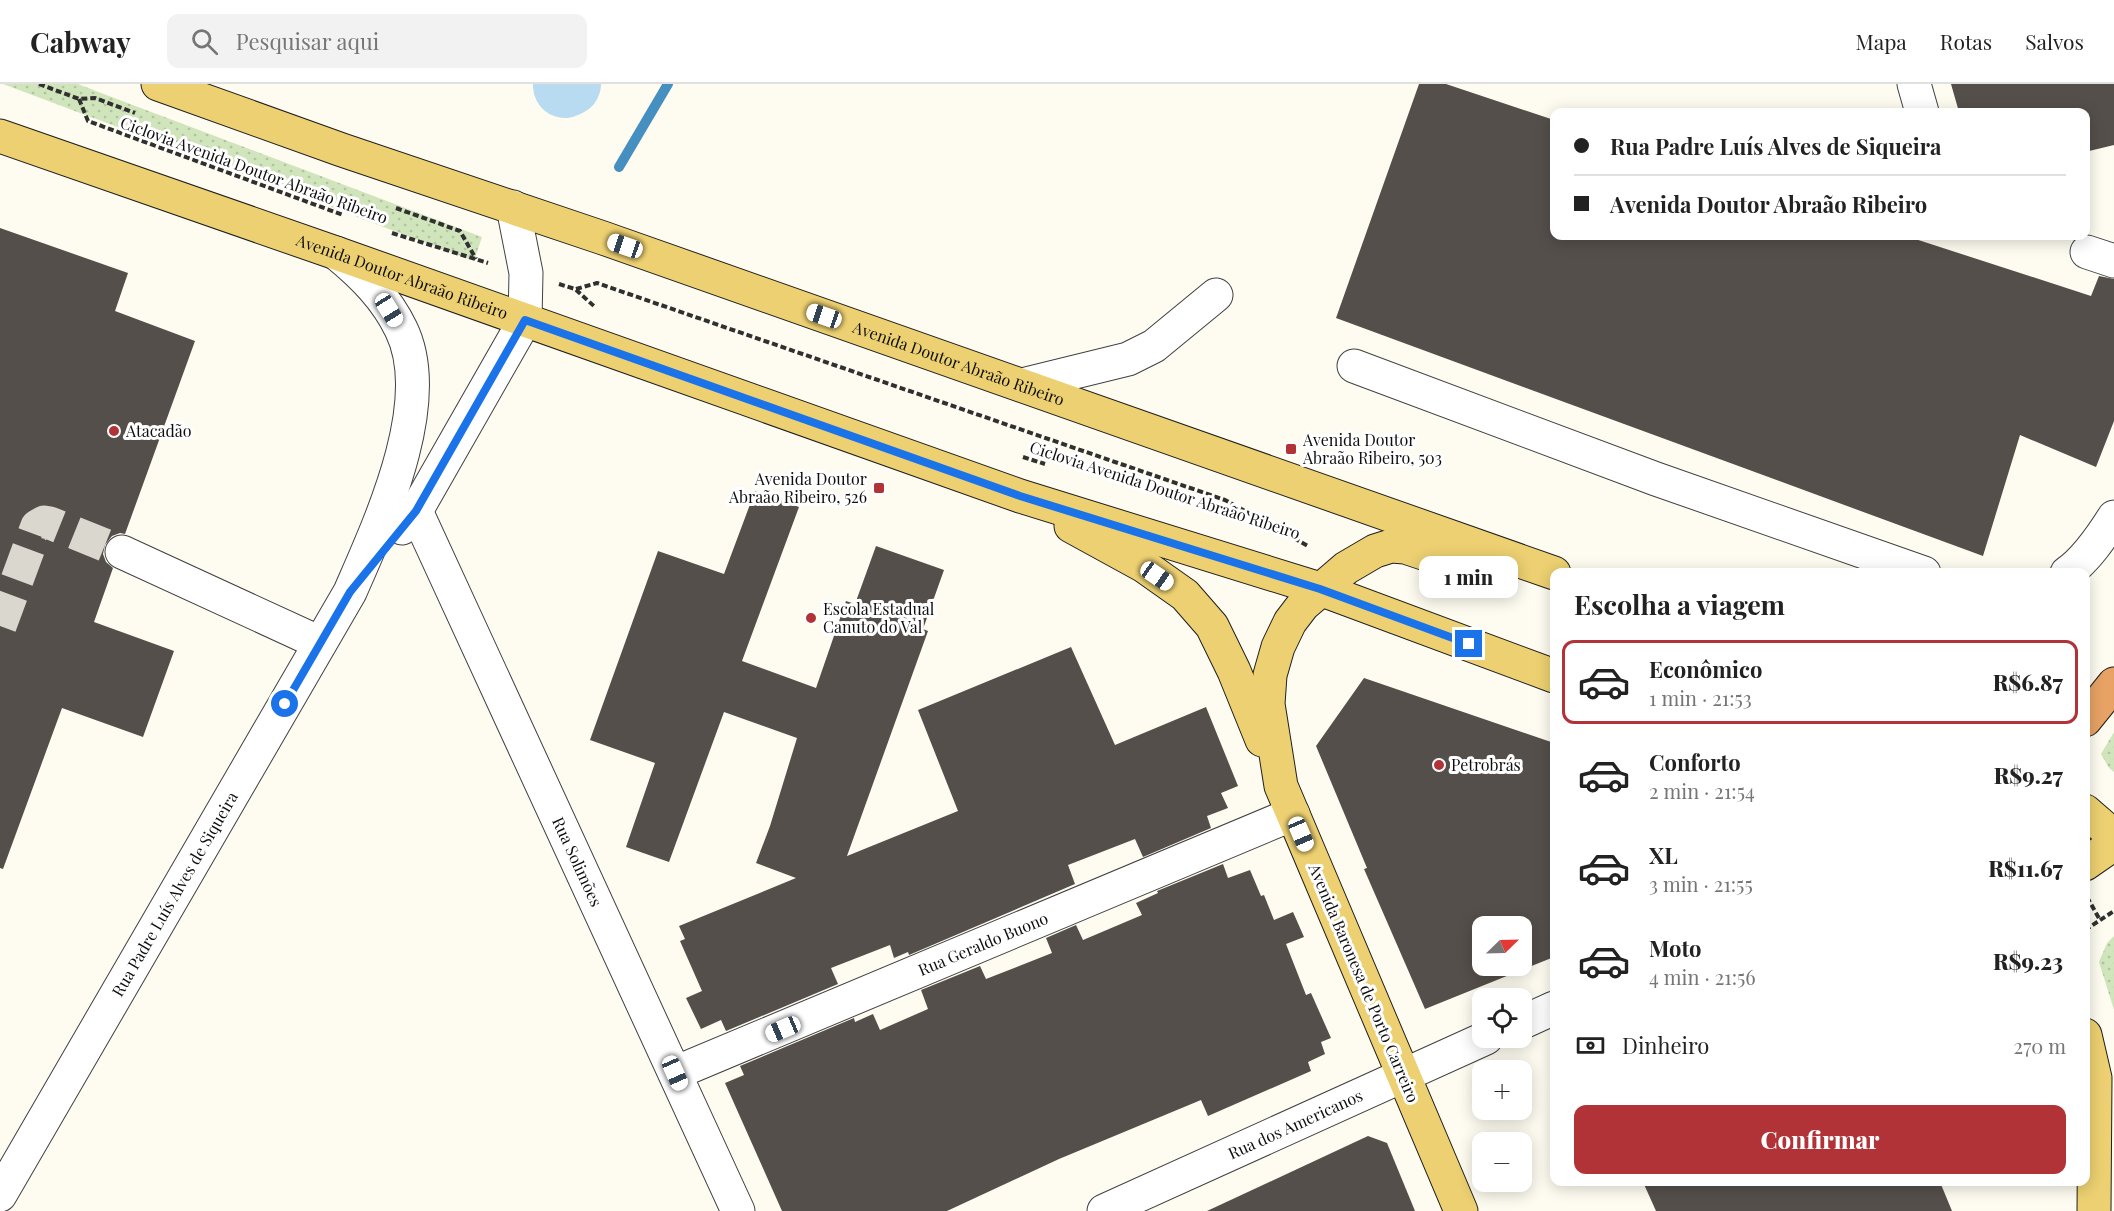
<!DOCTYPE html>
<html lang="pt">
<meta charset="utf-8">
<style>
:root{--surface:#fff;--page:#f2f2f2;--text:#222;--muted:#767676;--line:#e0e0e0;--accent:#b13237}
body{margin:0;font-family:"Playfair Display",serif;background:var(--page);color:var(--text);height:100vh;display:flex;flex-direction:column;font-size:22px;white-space:nowrap}
*{box-sizing:border-box;margin:0}
p{font-size:20px;color:var(--muted)}
.icon{flex:none;width:33px;height:33px;fill:none;stroke:currentColor;stroke-width:2;stroke-linecap:round;stroke-linejoin:round}
.map{position:relative;flex:1;overflow:hidden}
.panel{position:absolute;left:1550px;top:484px;width:540px;height:618px;display:flex;flex-direction:column;background:var(--surface);border-radius:12px;box-shadow:0 3px 15px #0003}
.panel>*{flex:none}
.banner{position:absolute;left:1550px;top:24px;width:540px;height:132px;border-radius:12px;box-shadow:0 3px 15px #0003;display:grid;align-content:center;height:132px;padding:0 24px;background:var(--surface)}
.needle{width:39px;rotate:67deg}
.controls{position:absolute;left:1472px;top:832px;display:grid;gap:12px}
.controls a{display:grid;place-items:center;width:60px;height:60px;border-radius:12px;background:var(--surface);box-shadow:0 3px 15px #0003;font-size:30px}
.end{position:absolute;width:27px;height:27px;margin:-14px;border:8px solid #1a73e8;background:#fff;box-shadow:0 0 0 3px #fff}
.from{border-radius:50%}
.bubble{position:absolute;height:42px;border-radius:12px;background:var(--surface);box-shadow:0 3px 15px #0003;font-size:20px;font-weight:800;line-height:42px;text-align:center}
.car{position:absolute;width:18px;height:36px;margin:-18px -9px;border-radius:8px;box-shadow:0 0 4px 2px #0007;background:linear-gradient(#fff 24%,#345 0 40%,#fff 0 76%,#345 0 86%,#fff 0)}
.banner b{display:flex;align-items:center;gap:21px;height:57px;font-size:22px}
.banner b+b{border-top:2px solid var(--line)}
.banner i{width:15px;height:15px;background:var(--text)}
ul{padding:0;list-style:none}
li{display:flex;align-items:center;gap:18px;height:84px;margin:0 12px 9px;padding:0 12px;border:3px solid transparent;border-radius:12px}
li div{flex:1}
li b{display:block;font-size:22px}
li em{font-style:normal;font-weight:800}
li.current{border-color:var(--accent)}
li>.icon{width:54px;height:54px;stroke-width:1.5}
h2{padding:0 24px;font-size:27px;line-height:72px}
.pay{display:flex;align-items:center;gap:15px;height:66px;padding:0 24px;font-size:22px}
.pay p{margin-inline-start:auto}
.cta{display:flex;gap:12px;margin-top:auto;padding:12px 24px}
.cta a{flex:1;height:69px;border-radius:12px;background:var(--accent);color:#fff;font-size:24px;font-weight:800;line-height:69px;text-align:center}
header{display:flex;align-items:center;gap:36px;box-sizing:border-box;height:84px;padding:0 30px;background:var(--surface);border-bottom:2px solid var(--line)}
header strong{font-size:28px}
nav{display:flex;gap:33px;margin-inline-start:auto;font-size:21px}
.search{width:420px;height:54px;background:var(--page);display:flex;align-items:center;gap:15px;box-sizing:border-box;padding:0 21px;border-radius:12px;color:var(--muted);font-size:22px}
.map>svg:first-child{display:block}
.grass{fill:url(#grass-dots)}
.lines{fill:none;stroke-linecap:round;stroke-linejoin:round}
.stream{stroke:#468fc1;stroke-width:10}
.river{stroke:#b9dbf1;stroke-width:64}
.building{fill:#554f4b;fill-rule:evenodd}
.minor-tunnel{stroke:#dad7ce;stroke-width:33;stroke-dasharray:33 16;stroke-linecap:butt}
.minor-casing{stroke:#414141;stroke-width:35}
.major-casing{stroke:#1f1f1f;stroke-width:35}
.highway-casing{stroke:#1f1f1f;stroke-width:35}
.path{stroke:#303030;stroke-width:4;stroke-dasharray:6 3;stroke-linecap:butt}
.minor{stroke:#fff;stroke-width:33}
.major{stroke:#ecd071;stroke-width:33}
.highway{stroke:#e7a264;stroke-width:33}
.route{stroke:#1a73e8;stroke-width:8}
.poi-dot{fill:#b13237;stroke:#fff;stroke-width:2}
.labels{text-anchor:middle;stroke-width:6;stroke-linejoin:round;paint-order:stroke}
.street-label{font-size:16px;fill:#0e0e0e;stroke:#fff}
.poi-label{font-size:16px;fill:#0e0e0e;stroke:#fff;text-anchor:start}
</style>
<header>
<strong>Cabway</strong>
<div class="search"><svg class="icon" aria-label="search" viewBox="0 0 24 24"><circle cx="10" cy="10" r="6"/><path d="M15 15l6 6"/></svg>Pesquisar aqui</div>
<nav><a>Mapa</a><a>Rotas</a><a>Salvos</a></nav>
</header>
<div class="map">
<svg width="2114" height="1127" viewBox="0 0 2114 1127">
<defs>
<pattern id="grass-dots" width="8" height="8" patternUnits="userSpaceOnUse" patternTransform="scale(1.5)"><rect width="8" height="8" fill="#d1e5bc"/><path d="M2 2h.1M6 6h.1" fill="none" stroke="#b2c3a0" stroke-width="1.8" stroke-linecap="round"/></pattern>
</defs>
<rect width="100%" height="100%" fill="#fefbf0"/>
<g class="grass">
<path d="M 3,0 L 78,0 L 101,9 L 482,153 L 474,177 Z"/>
<path d="M 2114,648 L 2114,688 L 2109,684 L 2101,670 Z"/>
<path d="M 2114,852 L 2114,926 L 2099,878 L 2107,859 Z"/>
</g>
<g class="lines">
<path class="stream" d="M 619,83 L 668,0"/>
<path class="river" d="M 565,2 L 569,0"/>
</g>
<g class="building">
<path d="M 1419,0 L 1446,0 L 1554,36 L 1554,152 L 1906,152 L 2091,212 L 2099,192 L 2114,195 L 2114,337 L 2096,383 L 2020,351 L 1983,472 L 1336,234 Z"/>
<path d="M 1951,0 L 2114,0 L 2114,61 L 2085,68 L 2085,28 L 1959,28 Z"/>
<path d="M 0,144 L 128,189 L 115,227 L 195,257 L 125,450 L 120,449 L 112,452 L 105,461 L 103,470 L 106,478 L 113,484 L 94,538 L 174,567 L 143,653 L 62,624 L 3,785 L 0,784 Z"/>
<path d="M 755,407 L 799,423 L 742,577 L 816,604 L 846,517 L 855,520 L 876,462 L 944,486 L 923,545 L 928,547 L 847,772 L 958,727 L 918,626 L 1071,563 L 1115,661 L 1206,623 L 1238,702 L 1221,709 L 1228,724 L 1207,732 L 1211,744 L 1143,773 L 1135,755 L 1068,781 L 1075,800 L 909,871 L 908,868 L 894,874 L 890,861 L 831,884 L 838,900 L 726,947 L 721,936 L 701,945 L 686,914 L 702,907 L 680,857 L 685,855 L 679,842 L 796,794 L 756,779 L 770,742 L 797,654 L 724,628 L 669,778 L 626,763 L 655,679 L 590,656 L 658,467 L 724,490 Z"/>
<path d="M 1364,594 L 1554,659 L 1554,873 L 1425,925 L 1364,785 L 1367,784 L 1316,662 ZM 1482,843 L 1521,843 L 1521,882 L 1482,882 Z"/>
<path d="M 1223,780 L 1228,794 L 1250,786 L 1261,812 L 1264,811 L 1274,836 L 1293,828 L 1304,853 L 1286,860 L 1306,911 L 1311,909 L 1331,954 L 1321,958 L 1325,970 L 1308,978 L 1311,987 L 1208,1032 L 1201,1016 L 1059,1075 L 947,1127 L 782,1127 L 725,999 L 744,991 L 740,982 L 854,934 L 855,938 L 873,930 L 880,946 L 928,925 L 921,906 L 980,882 L 986,895 L 1052,869 L 1046,854 L 1076,841 L 1083,856 L 1142,831 L 1136,819 L 1158,809 L 1157,807 Z"/>
<path d="M 1368,1052 L 1387,1059 L 1415,1127 L 1207,1127 Z"/>
<path d="M 1643,1098 L 1940,1098 L 1952,1127 L 1656,1127 Z"/>
</g>
<g class="lines">
<path class="minor-tunnel" d="M 0,542 L 37,442 L 44,438 L 50,439 L 122,468"/>
<defs>
<g id="minor">
<path d="M 1914,0 L 1922,28"/>
<path d="M 2087,168 L 2114,177"/>
<path d="M 1354,282 L 1656,395 L 1924,489"/>
<path d="M 1022,301 L 1128,275 L 1154,262 L 1216,211"/>
<path id="s1" d="M 416,427 L 738,1127"/>
<path d="M 402,444 L 416,427 L 525,236 L 526,189 L 513,123"/>
<path d="M 122,468 L 320,559"/>
<path d="M 2067,489 C 2086,476 2102,452 2114,433"/>
<path d="M 1521,939 L 1554,924"/>
<path id="s2" d="M 675,989 L 1293,730"/>
<path id="s3" d="M 0,1111 L 350,508 C 380,439 437,318 401,245 C 386,214 363,191 336,169"/>
<path id="s4" d="M 1104,1127 L 1486,954"/>
</g>
<g id="major">
<path id="s5" d="M 158,0 L 342,66 L 603,154 L 1554,489"/>
<path id="s6" d="M 0,52 L 336,169 L 1020,412 L 1320,505 L 1554,592"/>
<path d="M 1071,442 L 1144,482 L 1185,511 L 1212,542 L 1234,587 L 1262,656"/>
<path d="M 2085,727 L 2114,752"/>
<path d="M 2085,780 L 2114,760"/>
<path d="M 2085,951 L 2095,994 L 2094,1127"/>
<path d="M 1461,1127 L 1281,702 L 1268,620 L 1270,591 L 1278,563 L 1290,538 L 1303,521 L 1346,484 L 1375,467 L 1391,462 L 1405,463 L 1495,493"/>
</g>
<path id="highway" d="M 2085,636 L 2114,600"/>
</defs>
<use href="#minor" class="minor-casing"/>
<use href="#major" class="major-casing"/>
<use href="#highway" class="highway-casing"/>
<g class="path">
<path d="M 39,0 L 79,15 L 95,14 L 135,29"/>
<path d="M 79,15 L 88,37 L 343,131"/>
<path d="M 396,124 L 460,147 L 476,175"/>
<path d="M 392,149 L 488,179"/>
<path d="M 559,200 L 575,205 L 595,223"/>
<path d="M 576,205 L 597,199 L 1225,416 L 1308,462"/>
<path d="M 1023,373 L 1045,380"/>
<path d="M 2087,813 L 2100,836"/>
<path d="M 2085,846 L 2114,827"/>
</g>
<use href="#minor" class="minor"/>
<use href="#major" class="major"/>
<use href="#highway" class="highway"/>
</g>
<g class="lines">
<path class="route" d="M 285,620 L 350,508 L 416,427 L 525,236 L 1020,412 L 1320,505 L 1469,560"/>
</g>
<g class="poi-dot">
<circle cx="114" cy="347" r="6"/>
<rect x="1285" y="359" width="12" height="12" rx="3"/>
<rect x="873" y="398" width="12" height="12" rx="3"/>
<circle cx="811" cy="534" r="6"/>
<circle cx="1439" cy="681" r="6"/>
</g>
<g class="labels">
<g class="street-label">
<text transform="translate(254 86) rotate(20)" y="6">Ciclovia Avenida Doutor Abraão Ribeiro</text>
<text dy="6" stroke="none"><textPath href="#s6" startOffset="426">Avenida Doutor Abraão Ribeiro</textPath></text>
<text dy="6" stroke="none"><textPath href="#s5" startOffset="848">Avenida Doutor Abraão Ribeiro</textPath></text>
<text transform="translate(1165 406) rotate(18)" y="6">Ciclovia Avenida Doutor Abraão Ribeiro</text>
<text dy="6" stroke="none"><textPath href="#s1" startOffset="386">Rua Solimões</textPath></text>
<text dy="6" stroke="none"><textPath href="#s3" startOffset="348">Rua Padre Luís Alves de Siqueira</textPath></text>
<text dy="6" stroke="none"><textPath href="#s2" startOffset="334">Rua Geraldo Buono</textPath></text>
<text transform="translate(1364 899) rotate(67)" y="6">Avenida Baronesa de Porto Carreiro</text>
<text dy="6" stroke="none"><textPath href="#s4" startOffset="210">Rua dos Americanos</textPath></text>
</g>
<g class="poi-label">
<text x="126" y="353">Atacadão</text>
<text x="1303" y="362">Avenida Doutor<tspan x="1303" dy="18">Abraão Ribeiro, 503</tspan></text>
<text x="867" y="401" text-anchor="end">Avenida Doutor<tspan x="867" dy="18">Abraão Ribeiro, 526</tspan></text>
<text x="823" y="531">Escola Estadual<tspan x="823" dy="18">Canuto do Val</tspan></text>
<text x="1451" y="687">Petrobrás</text>
</g>
</g>
</svg>
<div class="controls">
<a><svg class="needle" viewBox="-14 -14 28 28"><path d="M0-13l5 13h-10z" fill="#e53935"/><path d="M0 13l5-13h-10z" fill="#767676"/></svg></a>
<a><svg class="icon" aria-label="locate" viewBox="0 0 24 24"><circle cx="12" cy="12" r="6"/><path d="M12 2v4M12 18v4M2 12h4M18 12h4"/></svg></a>
<a>+</a>
<a>−</a>
</div>
<i class="end from" style="left:285px;top:620px"></i>
<i class="end" style="left:1469px;top:560px"></i>
<div class="bubble" style="left:1419px;top:472px;width:99px">1 min</div>
<i class="car" style="left:625px;top:162px;rotate:289deg"></i>
<i class="car" style="left:389px;top:226px;rotate:148deg"></i>
<i class="car" style="left:824px;top:232px;rotate:289deg"></i>
<i class="car" style="left:1157px;top:492px;rotate:125deg"></i>
<i class="car" style="left:1301px;top:750px;rotate:157deg"></i>
<i class="car" style="left:783px;top:945px;rotate:247deg"></i>
<i class="car" style="left:675px;top:989px;rotate:156deg"></i>
<div class="banner">
<b><i class="from"></i>Rua Padre Luís Alves de Siqueira</b>
<b><i></i>Avenida Doutor Abraão Ribeiro</b>
</div>
<section class="panel">
<h2>Escolha a viagem</h2>
<ul>
<li class="current"><svg class="icon" aria-label="car" viewBox="0 0 24 24"><path d="M5 17H2v-5l4-1 3-4h7l3 4 3 1v5h-3M9 17h6M6 11h13"/><circle cx="7" cy="17" r="2"/><circle cx="17" cy="17" r="2"/></svg><div><b>Econômico</b><p>1 min · 21:53</p></div><em>R$6.87</em></li>
<li><svg class="icon" aria-label="car" viewBox="0 0 24 24"><path d="M5 17H2v-5l4-1 3-4h7l3 4 3 1v5h-3M9 17h6M6 11h13"/><circle cx="7" cy="17" r="2"/><circle cx="17" cy="17" r="2"/></svg><div><b>Conforto</b><p>2 min · 21:54</p></div><em>R$9.27</em></li>
<li><svg class="icon" aria-label="car" viewBox="0 0 24 24"><path d="M5 17H2v-5l4-1 3-4h7l3 4 3 1v5h-3M9 17h6M6 11h13"/><circle cx="7" cy="17" r="2"/><circle cx="17" cy="17" r="2"/></svg><div><b>XL</b><p>3 min · 21:55</p></div><em>R$11.67</em></li>
<li><svg class="icon" aria-label="car" viewBox="0 0 24 24"><path d="M5 17H2v-5l4-1 3-4h7l3 4 3 1v5h-3M9 17h6M6 11h13"/><circle cx="7" cy="17" r="2"/><circle cx="17" cy="17" r="2"/></svg><div><b>Moto</b><p>4 min · 21:56</p></div><em>R$9.23</em></li>
</ul>
<div class="pay"><svg class="icon" aria-label="cash" viewBox="0 0 24 24"><path d="M3 7h18v10H3z"/><circle cx="12" cy="12" r="2"/></svg>Dinheiro<p>270 m</p></div>
<div class="cta"><a>Confirmar</a></div>
</section>
</div>
